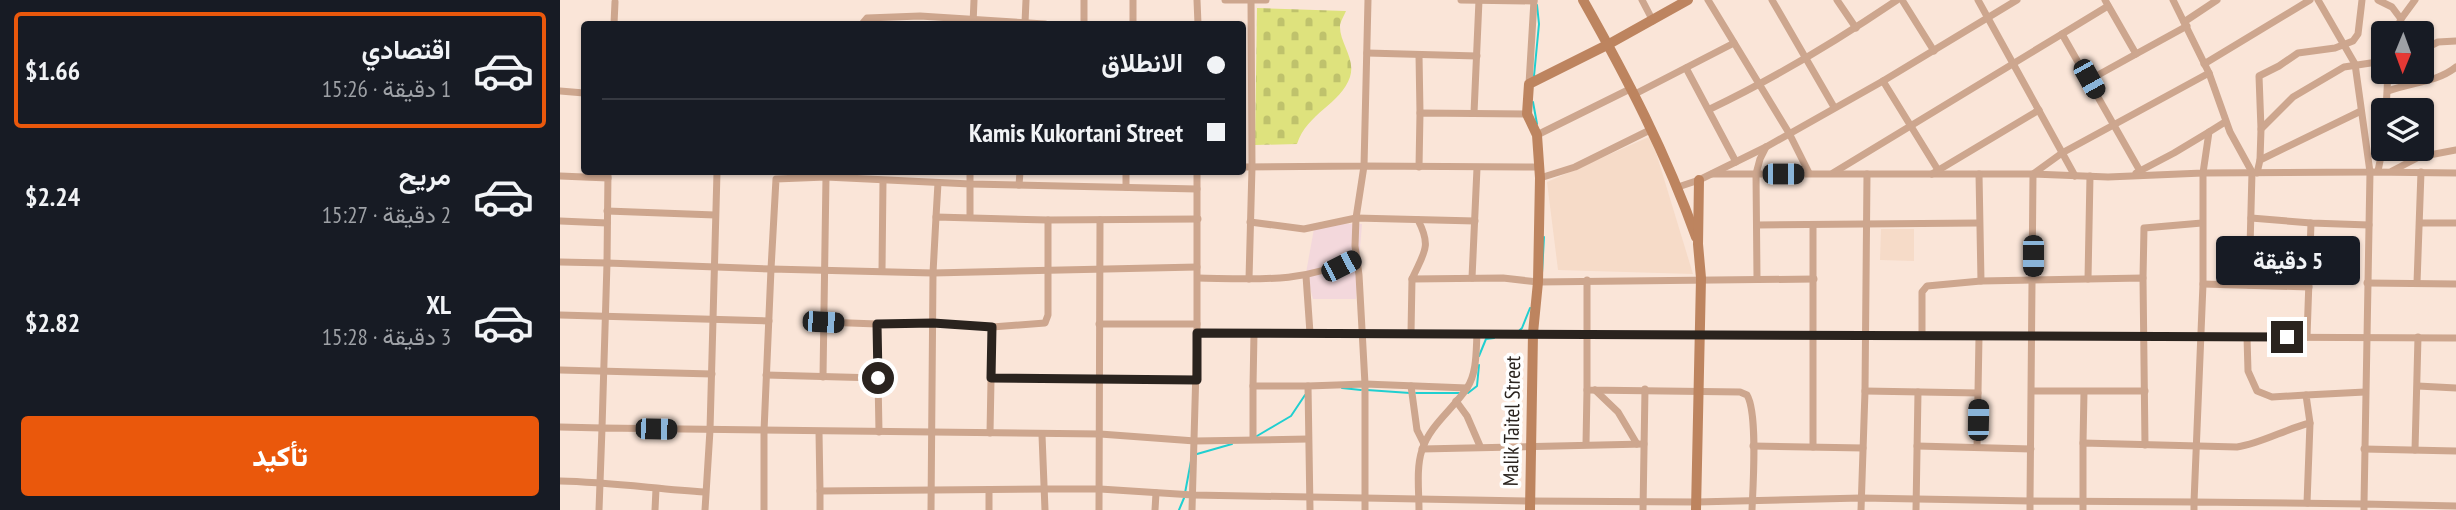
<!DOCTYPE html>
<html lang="ar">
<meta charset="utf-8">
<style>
:root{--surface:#171b24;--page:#242831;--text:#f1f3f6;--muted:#9ea1a6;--line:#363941;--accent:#ea580c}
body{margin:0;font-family:"PT Sans Narrow",Vazirmatn,sans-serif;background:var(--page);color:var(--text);direction:rtl;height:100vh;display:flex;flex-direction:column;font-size:26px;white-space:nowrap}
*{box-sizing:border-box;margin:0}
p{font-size:23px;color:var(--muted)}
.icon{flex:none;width:38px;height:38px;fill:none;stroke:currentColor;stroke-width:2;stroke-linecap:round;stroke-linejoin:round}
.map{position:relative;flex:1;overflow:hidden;direction:ltr}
.panel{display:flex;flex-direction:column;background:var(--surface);width:560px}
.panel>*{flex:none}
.guide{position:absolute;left:21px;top:21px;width:665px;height:154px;border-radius:7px;box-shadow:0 2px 5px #0004;direction:rtl;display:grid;align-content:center;height:154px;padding:0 21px;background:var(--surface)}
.needle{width:46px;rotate:181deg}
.fabs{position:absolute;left:1811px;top:21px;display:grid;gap:14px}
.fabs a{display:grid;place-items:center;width:63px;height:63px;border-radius:7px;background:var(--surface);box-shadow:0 2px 5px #0004;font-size:35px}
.end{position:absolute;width:32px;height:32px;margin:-16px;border:9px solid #2a231e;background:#fff;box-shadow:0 0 0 4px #fff}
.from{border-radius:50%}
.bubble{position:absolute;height:49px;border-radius:7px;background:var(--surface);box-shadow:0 2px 5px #0004;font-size:23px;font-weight:800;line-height:49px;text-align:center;direction:rtl}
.car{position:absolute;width:21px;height:42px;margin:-21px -10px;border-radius:9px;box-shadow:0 0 5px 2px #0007;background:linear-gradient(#222 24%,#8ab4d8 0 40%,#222 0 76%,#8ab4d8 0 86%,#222 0)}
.guide b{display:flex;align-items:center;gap:24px;height:66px;font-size:26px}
.guide b+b{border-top:2px solid var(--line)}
.guide i{width:18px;height:18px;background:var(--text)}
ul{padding:12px 0 0;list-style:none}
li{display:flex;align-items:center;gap:21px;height:116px;margin:0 14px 10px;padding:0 7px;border:4px solid transparent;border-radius:7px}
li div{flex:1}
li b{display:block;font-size:26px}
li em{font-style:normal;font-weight:800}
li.selected{border-color:var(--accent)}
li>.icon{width:63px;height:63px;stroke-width:1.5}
.primary-button{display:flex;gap:14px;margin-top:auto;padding:14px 21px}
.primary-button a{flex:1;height:80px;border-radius:7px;background:var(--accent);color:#fff;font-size:28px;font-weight:800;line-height:80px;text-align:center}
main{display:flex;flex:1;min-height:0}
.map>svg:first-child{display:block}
.commercial{fill:#f3d8dc}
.built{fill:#f6dbc8}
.cemetery{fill:url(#cemetery-stones)}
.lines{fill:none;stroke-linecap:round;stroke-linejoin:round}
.stream{stroke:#20cfd0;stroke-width:2}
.street{stroke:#cda68e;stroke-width:7}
.secondary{stroke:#bd845f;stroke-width:10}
.route{stroke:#2a231e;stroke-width:9}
.labels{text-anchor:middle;stroke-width:7;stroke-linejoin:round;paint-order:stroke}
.street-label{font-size:21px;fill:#2a231e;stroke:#fff}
</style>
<main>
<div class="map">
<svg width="1896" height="510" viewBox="0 0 1896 510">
<defs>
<pattern id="cemetery-stones" width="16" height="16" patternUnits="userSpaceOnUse" patternTransform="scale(1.75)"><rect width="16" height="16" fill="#dee27d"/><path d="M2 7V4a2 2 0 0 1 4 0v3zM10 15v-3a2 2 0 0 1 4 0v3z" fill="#bfc26c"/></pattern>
</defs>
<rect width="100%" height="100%" fill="#fae5d8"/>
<path class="commercial" d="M 755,223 L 802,224 L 796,299 L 753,299 L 746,273 Z"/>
<g class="built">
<path d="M 1091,136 L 1133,274 L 998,270 L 987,182 Z"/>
<path d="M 1321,229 L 1354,229 L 1354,261 L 1320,260 Z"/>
</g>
<path class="cemetery" d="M 697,8 L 786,11 C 784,16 781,20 780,25 C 779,43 796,58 790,77 C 781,104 747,113 737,144 L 695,145 Z"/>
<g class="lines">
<g class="stream">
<path d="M 974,76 L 979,24 L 977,5"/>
<path d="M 973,102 L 977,124"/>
<path d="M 982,273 L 984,237"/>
<path d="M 959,331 L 962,328 L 970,308"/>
<path d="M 919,356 L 926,339 L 934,338"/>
<path d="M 782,388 L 801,390"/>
<path d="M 807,390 L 850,393"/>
<path d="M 856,393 L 899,393"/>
<path d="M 908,393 L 917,386 L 919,365"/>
<path d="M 697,436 L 731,416 L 745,395"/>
<path d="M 637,454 L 672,444"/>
<path d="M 625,493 L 631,461"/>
<path d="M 619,510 L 624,498"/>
</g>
<g class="street">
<path d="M 573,0 L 573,24"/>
<path d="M 637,0 L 638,24"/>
<path d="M 665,0 L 706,0"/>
<path d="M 901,0 L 974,1"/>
<path d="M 1082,0 L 1093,21"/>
<path d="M 1148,0 L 1229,133 L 1249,173"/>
<path d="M 1212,0 L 1274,107"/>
<path d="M 1277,0 L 1296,28"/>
<path d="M 1342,0 L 1374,51"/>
<path d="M 1418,0 L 1515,176"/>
<path d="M 1545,0 L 1576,54 L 1627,26"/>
<path d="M 1613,0 L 1649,73 L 1670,132 L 1692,172 L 1689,285"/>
<path d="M 1818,0 L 1832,7 L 1841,19"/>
<path d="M 1624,22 L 1657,0"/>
<path d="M 465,23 L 466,0"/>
<path d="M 54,24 L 55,2"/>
<path d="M 302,24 L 307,18 L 360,16 L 485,24"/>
<path d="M 413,24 L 414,0"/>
<path d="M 524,24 L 524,0"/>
<path d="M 1835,33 L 1841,19 L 1855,0"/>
<path d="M 1502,34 L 1548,6"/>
<path d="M 1862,50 L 1878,42 L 1896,41"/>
<path d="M 807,53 L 917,56"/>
<path d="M 859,55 L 860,113"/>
<path d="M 1644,64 L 1750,0"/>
<path d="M 1126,68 L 1176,162"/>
<path d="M 1529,80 L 1576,54"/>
<path d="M 1323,81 L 1378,170"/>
<path d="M 969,84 L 974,0"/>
<path d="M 0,91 L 24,93"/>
<path d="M 1828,91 C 1851,82 1876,83 1896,67"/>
<path d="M 1075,94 L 1174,43"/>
<path d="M 1150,109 C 1217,77 1275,42 1337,0"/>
<path d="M 1826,110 L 1828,72"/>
<path d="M 914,113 L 919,0"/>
<path d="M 1701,129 L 1699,76 L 1719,66 L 1738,53 L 1775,48 L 1793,41 L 1798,34 L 1802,0"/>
<path d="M 977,135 L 1072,88"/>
<path d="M 1700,160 L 1701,129 L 1733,97 L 1784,67 L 1824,61"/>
<path d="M 682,167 L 804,166 L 808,0"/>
<path d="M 859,167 L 860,113 L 967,114"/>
<path d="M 1818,171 L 1824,141"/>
<path d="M 1832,171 L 1859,157 L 1896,150"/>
<path d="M 410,172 L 410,217"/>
<path d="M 1273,173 L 1502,34 L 1580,171"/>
<path d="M 1576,173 L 1614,153 L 1649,132"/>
<path d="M 1697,173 L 1700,160 L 1801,111"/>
<path d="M 1152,174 L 1473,174 L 1502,153 L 1649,73"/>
<path d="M 1372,174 L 1479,110"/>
<path d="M 1419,174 L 1421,281"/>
<path d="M 0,176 L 48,178"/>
<path d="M 980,178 L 1015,167 L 1092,129"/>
<path d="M 459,185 L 460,172"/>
<path d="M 566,187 L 566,172"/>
<path d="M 1118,187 L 1139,180 L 1206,147 L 1323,81 L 1457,0"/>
<path d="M 47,211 L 155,215"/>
<path d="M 376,217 L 378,183"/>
<path d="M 1691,218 L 1751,223 L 1809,225"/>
<path d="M 858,220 C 872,247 864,252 852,279 L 943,278 L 978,282 L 1254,279"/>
<path d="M 0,221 L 47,223"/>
<path d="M 690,222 L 744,229 L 796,218 L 915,221"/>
<path d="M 1860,223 L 1896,223"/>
<path d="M 1197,225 L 1419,223"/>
<path d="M 0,262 L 47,263 L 48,172"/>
<path d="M 322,271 L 323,181"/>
<path d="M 746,276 L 750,333"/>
<path d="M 638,278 C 695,279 745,284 797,257"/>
<path d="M 912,278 L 917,168"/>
<path d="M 1197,278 L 1196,174 L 1200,159 L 1206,147"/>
<path d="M 1583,278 L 1584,228 L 1642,223"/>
<path d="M 689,279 L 692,167 L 691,0"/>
<path d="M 1528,279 L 1530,176"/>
<path d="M 1027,280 L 1027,390 L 1180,392 L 1187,395 C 1198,413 1193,486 1192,510"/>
<path d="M 1807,283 L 1896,284"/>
<path d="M 1857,283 L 1861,172"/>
<path d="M 1643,284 L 1749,287"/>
<path d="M 0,315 L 209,321"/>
<path d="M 263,322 L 317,324"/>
<path d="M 539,324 L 637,324"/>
<path d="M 637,333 L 637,172"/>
<path d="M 694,333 L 693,386 L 748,386 L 750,510"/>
<path d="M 851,333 L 852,279"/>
<path d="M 1362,336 L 1362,292 L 1367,286 L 1421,281 L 1583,278 L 1585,445"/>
<path d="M 1687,337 L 1688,371 L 1697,391 L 1712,397 L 1746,395"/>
<path d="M 1747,337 L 1751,223"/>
<path d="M 0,370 L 152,374"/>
<path d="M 206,375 L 318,378"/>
<path d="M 263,377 L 266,177"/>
<path d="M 431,378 L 637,380"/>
<path d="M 748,386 L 805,384 L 907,388"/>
<path d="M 851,386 L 857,430 L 864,444"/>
<path d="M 1858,386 L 1896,388"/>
<path d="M 1035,390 L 1058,412 L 1077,444"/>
<path d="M 1305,391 L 1418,393"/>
<path d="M 1472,391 L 1585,391"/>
<path d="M 896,401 L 907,416 L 920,446"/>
<path d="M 0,427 L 42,428 L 47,263 L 211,269 L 216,179 L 266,177 L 410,184 L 637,189"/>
<path d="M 259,432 L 260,491 L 486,489 L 540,489 L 633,495 L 970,501 L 1136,502 L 1301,498 L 1470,501 L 1473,174 L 1548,177 L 1643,173 L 1649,132 L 1665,122"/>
<path d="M 319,432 L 317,324 L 373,323 L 432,327 L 485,323 L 488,315 L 488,220"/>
<path d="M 430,433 L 432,327"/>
<path d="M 482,435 L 485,510"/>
<path d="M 693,438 L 693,386"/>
<path d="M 1523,443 L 1524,392"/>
<path d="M 1026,444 L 1027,390"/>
<path d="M 1193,446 L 1303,448"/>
<path d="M 1357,446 L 1471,449"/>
<path d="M 1253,447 L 1253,225"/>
<path d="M 1417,447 L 1419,337"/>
<path d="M 862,449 L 1084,444"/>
<path d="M 1804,449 L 1896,451"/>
<path d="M 1855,450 L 1858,337"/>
<path d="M 0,481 C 49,482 97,489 145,492"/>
<path d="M 260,491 L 260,510"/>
<path d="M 1747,503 L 1750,423 L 1746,395 L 1805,392"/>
<path d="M 39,510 L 42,428 L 540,434 L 635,441 L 748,439"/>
<path d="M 95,510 L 96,489"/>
<path d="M 145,510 L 150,430 L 157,172"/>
<path d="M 204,510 L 204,431 L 211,269 L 373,273 L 637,267"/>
<path d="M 371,510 L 373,273 L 376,217 L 488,220 L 638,219"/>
<path d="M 429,510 L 429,490"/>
<path d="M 539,510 L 540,220"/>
<path d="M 595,510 L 596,493"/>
<path d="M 632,510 L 637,333 L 1896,338"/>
<path d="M 805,510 L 805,384 L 799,275 L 795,246 L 796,218 L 804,166 L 978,167"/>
<path d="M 859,510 C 859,491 856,468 862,450 C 869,426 894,408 907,388 C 917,373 916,351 917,334"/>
<path d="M 1083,510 L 1085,389"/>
<path d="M 1301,510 L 1305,391 L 1307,174"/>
<path d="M 1356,510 L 1358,392"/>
<path d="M 1470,510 L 1470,501 L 1634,502 L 1643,284 L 1643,173 L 1810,172 L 1795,64 L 1758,0"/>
<path d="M 1523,510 L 1523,443 L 1677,447 C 1703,443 1725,429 1750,423"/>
<path d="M 1634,510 L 1634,502 L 1804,504 L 1810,172 L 1896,173"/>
<path d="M 1804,510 L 1804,504 L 1896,506"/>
</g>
<g class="secondary">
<path d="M 1023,0 C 1067,78 1106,153 1136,237"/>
<path d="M 970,510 L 973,333 L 978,282 L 980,178 L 977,135 L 967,114 L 969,84 L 1049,44 L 1128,0"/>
<path d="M 1136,510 L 1141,278 L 1138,244 L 1139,180"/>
</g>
</g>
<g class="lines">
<path class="route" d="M 318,378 L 317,324 L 373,323 L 432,327 L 431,378 L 637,380 L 637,333 L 1727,337"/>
</g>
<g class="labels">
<g class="street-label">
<text transform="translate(952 421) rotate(-89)" y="7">Malik Taitel Street</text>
</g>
</g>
</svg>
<div class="fabs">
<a><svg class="needle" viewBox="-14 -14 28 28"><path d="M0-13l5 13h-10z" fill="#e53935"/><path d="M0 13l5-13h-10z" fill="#9ea1a6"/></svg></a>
<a><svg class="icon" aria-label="layers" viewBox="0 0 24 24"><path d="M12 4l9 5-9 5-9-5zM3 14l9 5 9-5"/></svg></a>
</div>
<i class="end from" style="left:318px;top:378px"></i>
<i class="end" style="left:1727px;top:337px"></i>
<div class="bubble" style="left:1656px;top:236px;width:144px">5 دقيقة</div>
<i class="car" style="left:1529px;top:79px;rotate:151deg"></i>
<i class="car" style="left:1223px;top:174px;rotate:90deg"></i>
<i class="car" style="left:1473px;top:256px;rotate:180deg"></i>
<i class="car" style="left:781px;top:266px;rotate:63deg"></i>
<i class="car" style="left:263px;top:322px;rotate:93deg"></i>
<i class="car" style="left:1418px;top:420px;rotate:1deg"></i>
<i class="car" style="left:96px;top:429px;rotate:91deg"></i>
<div class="guide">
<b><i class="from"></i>الانطلاق</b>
<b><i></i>Kamis Kukortani Street</b>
</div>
</div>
<section class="panel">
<ul>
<li class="selected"><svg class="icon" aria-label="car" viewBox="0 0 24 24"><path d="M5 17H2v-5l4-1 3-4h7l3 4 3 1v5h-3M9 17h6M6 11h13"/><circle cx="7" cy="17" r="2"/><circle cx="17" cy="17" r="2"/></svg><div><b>اقتصادي</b><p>1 دقيقة · 15:26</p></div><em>$1.66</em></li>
<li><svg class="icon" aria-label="car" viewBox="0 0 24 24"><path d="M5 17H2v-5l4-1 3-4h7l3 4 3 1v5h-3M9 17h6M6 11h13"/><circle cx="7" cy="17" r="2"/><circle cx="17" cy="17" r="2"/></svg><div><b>مريح</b><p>2 دقيقة · 15:27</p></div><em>$2.24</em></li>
<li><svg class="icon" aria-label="car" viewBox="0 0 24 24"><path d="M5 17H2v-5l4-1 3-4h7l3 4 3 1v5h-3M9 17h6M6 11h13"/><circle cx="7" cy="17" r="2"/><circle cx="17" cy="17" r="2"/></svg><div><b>XL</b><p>3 دقيقة · 15:28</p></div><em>$2.82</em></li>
</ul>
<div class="primary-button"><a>تأكيد</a></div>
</section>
</main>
